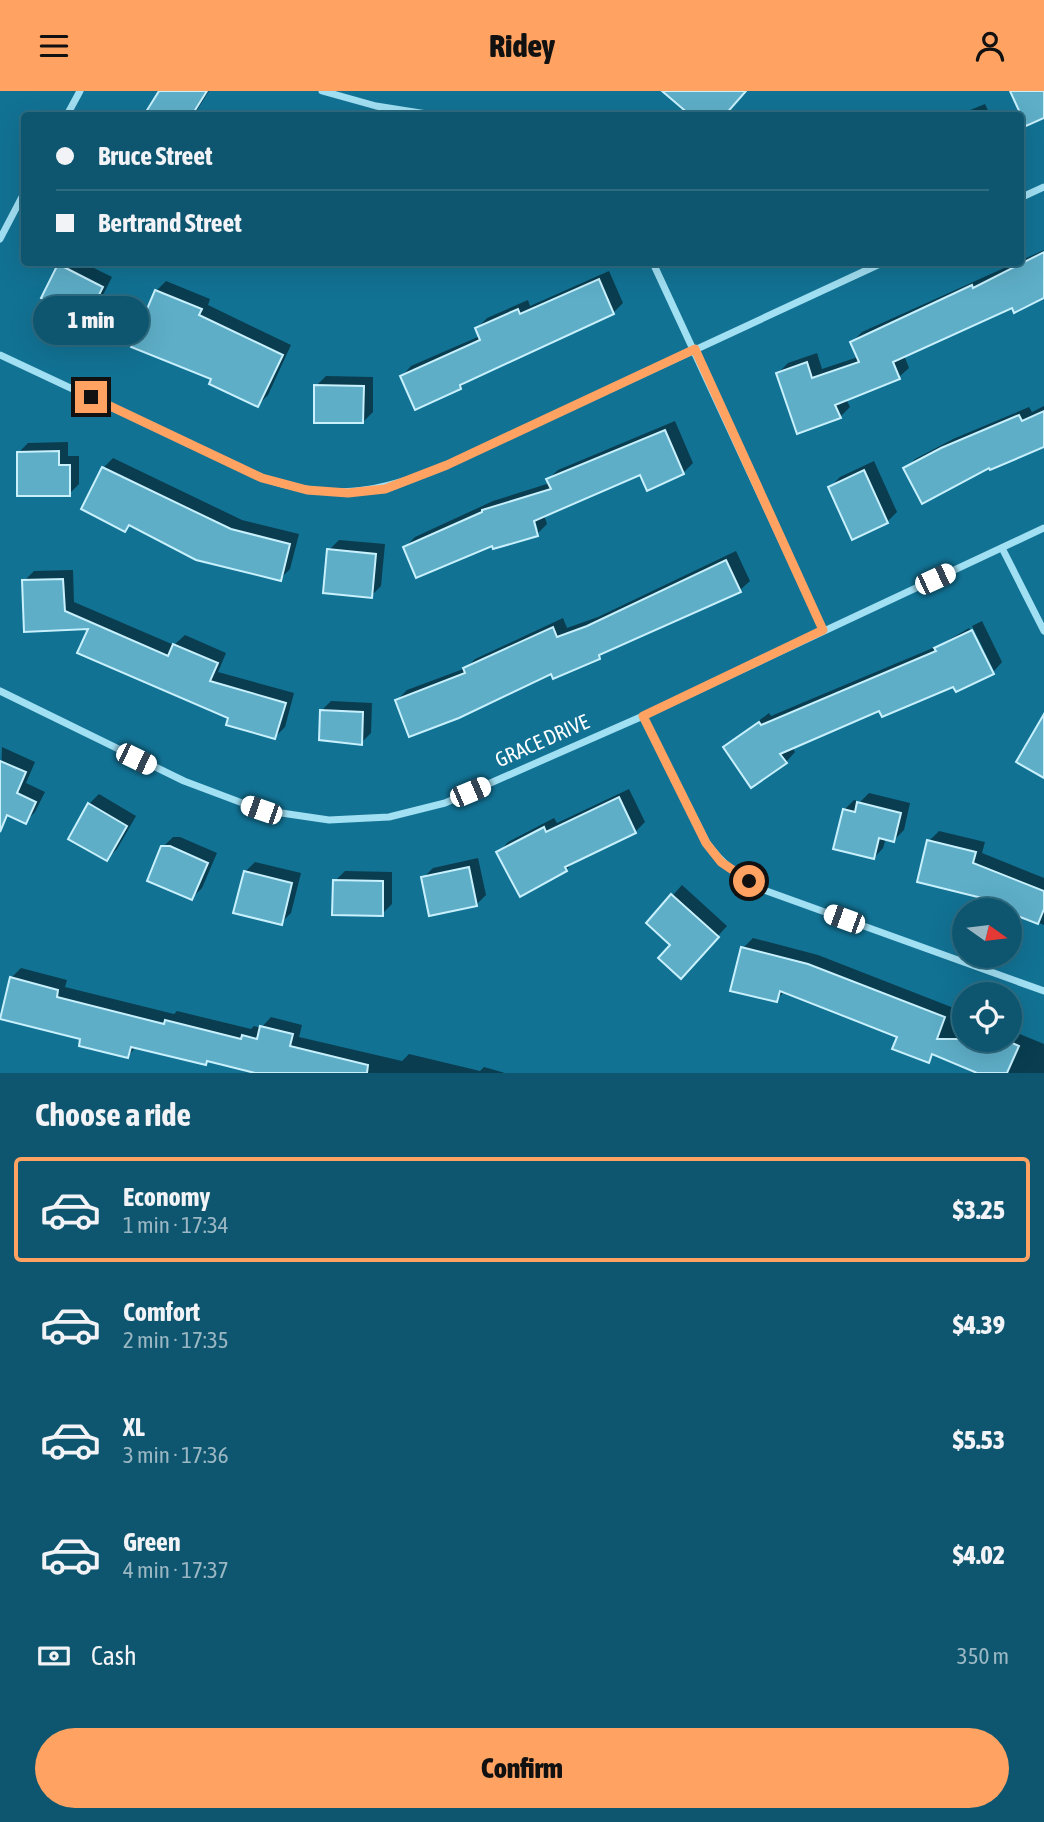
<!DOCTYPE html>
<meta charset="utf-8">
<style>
:root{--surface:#0e566f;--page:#175c74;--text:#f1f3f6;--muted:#9bb7c3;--line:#2e6c82;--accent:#ffa262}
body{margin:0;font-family:"Asap Condensed",sans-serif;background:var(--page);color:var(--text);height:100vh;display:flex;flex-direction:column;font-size:26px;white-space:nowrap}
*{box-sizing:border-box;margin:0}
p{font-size:23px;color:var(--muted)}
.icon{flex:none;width:38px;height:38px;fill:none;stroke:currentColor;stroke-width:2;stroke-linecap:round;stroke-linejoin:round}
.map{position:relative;height:982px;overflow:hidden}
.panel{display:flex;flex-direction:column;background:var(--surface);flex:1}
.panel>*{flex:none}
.hud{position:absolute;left:21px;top:21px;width:1003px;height:154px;border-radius:7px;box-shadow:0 7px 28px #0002,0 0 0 2px var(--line);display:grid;align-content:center;height:154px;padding:0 35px;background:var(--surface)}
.needle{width:46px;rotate:104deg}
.fabs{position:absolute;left:952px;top:807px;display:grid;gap:14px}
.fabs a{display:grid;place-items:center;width:70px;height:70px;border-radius:50%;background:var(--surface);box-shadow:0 7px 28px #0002,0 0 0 2px var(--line);font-size:35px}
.end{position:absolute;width:32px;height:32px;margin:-16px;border:9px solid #ffa262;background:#111;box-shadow:0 0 0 4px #111}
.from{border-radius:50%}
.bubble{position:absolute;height:49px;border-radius:24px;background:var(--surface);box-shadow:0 7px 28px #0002,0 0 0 2px var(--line);font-size:23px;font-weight:800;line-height:49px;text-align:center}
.car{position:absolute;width:21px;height:42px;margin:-21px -10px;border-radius:9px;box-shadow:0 0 5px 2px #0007;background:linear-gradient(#fff 24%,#345 0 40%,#fff 0 76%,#345 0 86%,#fff 0)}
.hud b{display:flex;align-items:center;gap:24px;height:66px;font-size:26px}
.hud b+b{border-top:2px solid var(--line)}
.hud i{width:18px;height:18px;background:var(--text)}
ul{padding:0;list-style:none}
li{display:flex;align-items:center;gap:21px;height:105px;margin:0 14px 10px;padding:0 21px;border:4px solid transparent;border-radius:7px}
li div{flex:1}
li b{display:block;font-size:26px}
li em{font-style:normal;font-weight:800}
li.on{border-color:var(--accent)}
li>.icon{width:63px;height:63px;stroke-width:1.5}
h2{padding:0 35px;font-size:32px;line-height:84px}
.pay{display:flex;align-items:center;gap:18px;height:77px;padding:0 35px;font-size:26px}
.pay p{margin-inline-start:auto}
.cta{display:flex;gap:14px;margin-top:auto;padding:14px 35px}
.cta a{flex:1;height:80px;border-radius:42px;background:var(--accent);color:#111;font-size:28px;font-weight:800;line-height:80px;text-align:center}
header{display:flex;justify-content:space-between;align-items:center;height:91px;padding:0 35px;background:var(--accent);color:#111;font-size:32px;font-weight:800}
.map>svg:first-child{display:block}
.shadow{fill:#0007;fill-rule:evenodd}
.building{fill:#5eaec8;stroke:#c8f0fd;stroke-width:2}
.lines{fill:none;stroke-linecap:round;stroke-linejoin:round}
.minor{stroke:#a1dff2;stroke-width:7}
.route{stroke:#ffa262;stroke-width:9}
.labels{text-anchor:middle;stroke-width:7;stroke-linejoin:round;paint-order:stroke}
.street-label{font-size:21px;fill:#fff;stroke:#127294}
</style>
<header><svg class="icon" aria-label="menu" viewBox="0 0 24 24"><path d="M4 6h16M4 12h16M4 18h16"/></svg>Ridey<svg class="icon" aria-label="person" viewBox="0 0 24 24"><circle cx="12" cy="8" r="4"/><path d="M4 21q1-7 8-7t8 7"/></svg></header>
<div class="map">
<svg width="1044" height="982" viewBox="0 0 1044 982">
<rect width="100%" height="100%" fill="#127294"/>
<g class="shadow">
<path d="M 161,0 L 209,0 L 194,24 L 146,24 Z"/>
<path d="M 985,13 L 990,24 L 958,24 Z"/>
<path d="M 1044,159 L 1044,205 L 1013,215 L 904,264 L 909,277 L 899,286 L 846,308 L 850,316 L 840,326 L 778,282 L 788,272 L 817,262 L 822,278 L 858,266 L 852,251 L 862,241 Z"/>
<path d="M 62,172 L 84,172 L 112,186 L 96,218 L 86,228 L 59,174 Z"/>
<path d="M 609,180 L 623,212 L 613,222 L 470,287 L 460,297 L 402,285 L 411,275 L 480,245 L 477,237 L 487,227 L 528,209 L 530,215 Z"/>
<path d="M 166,190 L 210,208 L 208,214 L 291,254 L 268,304 L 258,314 L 156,200 Z"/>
<path d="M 326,285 L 373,286 L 373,321 L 363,331 L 316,295 Z"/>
<path d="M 1044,315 L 1044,354 L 990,374 L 905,378 L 915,368 L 953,348 L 1029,316 L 1032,321 Z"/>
<path d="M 675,330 L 693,372 L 683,382 L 641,382 L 544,424 L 547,433 L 537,443 L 494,453 L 405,456 L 415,446 L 493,410 L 550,392 L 548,388 L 558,379 ZM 533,422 L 538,439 L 535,439 Z"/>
<path d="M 68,351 L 68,365 L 79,365 L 79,393 L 69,403 L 19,361 L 28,352 Z"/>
<path d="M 113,367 L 242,429 L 299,443 L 290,478 L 280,488 L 130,433 L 125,439 L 103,377 Z"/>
<path d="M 874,370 L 897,421 L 887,431 L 830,396 L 840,386 Z"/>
<path d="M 339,449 L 385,453 L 381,495 L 371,505 L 329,459 Z"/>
<path d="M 736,460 L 750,490 L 740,499 L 606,559 L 599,566 L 552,581 L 397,609 L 407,599 L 466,577 L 475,568 L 563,527 L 567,537 L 598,526 Z"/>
<path d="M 73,479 L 74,511 L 174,554 L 185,544 L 226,562 L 218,581 L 294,602 L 285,636 L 275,646 L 230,626 L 90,536 L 26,539 L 24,490 L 34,480 Z"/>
<path d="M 982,530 L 1002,571 L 994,580 L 972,535 Z"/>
<path d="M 969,537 L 993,581 L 880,617 L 792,656 L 795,661 L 786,671 L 725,656 L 769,622 L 771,625 L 940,554 Z"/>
<path d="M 331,610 L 372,612 L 371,642 L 361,652 L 321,620 Z"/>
<path d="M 2,656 L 35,671 L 26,692 L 45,701 L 35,721 L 26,730 L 0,719 Z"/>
<path d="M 629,698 L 645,731 L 635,741 L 577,768 L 566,779 L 499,761 L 508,751 L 554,727 L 557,732 Z"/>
<path d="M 869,702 L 910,712 L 904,739 L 894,749 L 886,747 L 883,757 L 874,767 L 844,719 L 854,709 L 860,711 Z"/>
<path d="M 99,703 L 136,725 L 117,758 L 107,768 L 89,713 Z"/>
<path d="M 939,740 L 985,751 L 982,762 L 1044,787 L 1044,834 L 994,814 L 996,808 L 929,750 Z"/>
<path d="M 173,746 L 180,746 L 217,762 L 202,797 L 192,807 L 163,756 Z"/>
<path d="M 478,767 L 486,804 L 476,814 L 423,787 L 433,777 Z"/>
<path d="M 255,771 L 301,782 L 291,822 L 281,832 L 245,781 Z"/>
<path d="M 345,780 L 392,781 L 392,813 L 382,823 L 335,790 Z"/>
<path d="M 682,794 L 727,835 L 690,876 L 648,832 Z"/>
<path d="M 753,847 L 818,864 L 964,921 L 964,948 L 1010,948 L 1010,939 L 1044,953 L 1044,982 L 981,982 L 935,962 L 928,970 L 899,945 L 785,900 L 776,909 L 743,857 Z"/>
<path d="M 21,877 L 67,889 L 65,896 L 174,923 L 177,920 L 251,938 L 254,935 L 261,937 L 271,926 L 302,934 L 299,946 L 402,970 L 409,963 L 480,980 L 484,976 L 505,982 L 261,982 L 137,955 L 128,965 L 83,947 L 11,887 Z"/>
</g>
<g class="building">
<path d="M 159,0 L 207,0 L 192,24 L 144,24 Z"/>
<path d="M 662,0 L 746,0 L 725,24 L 690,24 Z"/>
<path d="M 1010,0 L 1044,0 L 1044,27 L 1026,35 Z"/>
<path d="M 1044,161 L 1044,207 L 1014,222 L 1012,217 L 893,271 L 900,288 L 835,314 L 841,327 L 797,343 L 776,282 L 807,271 L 812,287 L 859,271 L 850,251 L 972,194 L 973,197 Z"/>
<path d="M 58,173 L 103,196 L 86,230 L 41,207 Z"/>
<path d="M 599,188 L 614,223 L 460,294 L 461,298 L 415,319 L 400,285 L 480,249 L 475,237 L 518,218 L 520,223 Z"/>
<path d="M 155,199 L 202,218 L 199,224 L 283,264 L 258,316 L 209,293 L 211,288 L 131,256 Z"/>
<path d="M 314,294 L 364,295 L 363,332 L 314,332 Z"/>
<path d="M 1044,320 L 1044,356 L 990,379 L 989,377 L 922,413 L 903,377 L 941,357 L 1019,324 L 1022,330 Z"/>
<path d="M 665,339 L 684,383 L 647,400 L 640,384 L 534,430 L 538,445 L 493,458 L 492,455 L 416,487 L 403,456 L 482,421 L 482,419 L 551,398 L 546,388 Z"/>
<path d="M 59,360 L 59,374 L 70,374 L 70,405 L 17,405 L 17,361 Z"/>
<path d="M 102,376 L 231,438 L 290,453 L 281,490 L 196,469 L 129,434 L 125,441 L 81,418 Z"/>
<path d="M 864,379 L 888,432 L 852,449 L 828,396 Z"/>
<path d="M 327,458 L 376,463 L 372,507 L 323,502 Z"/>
<path d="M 726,469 L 741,501 L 599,564 L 600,568 L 553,588 L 551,583 L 459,627 L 409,646 L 395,609 L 465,582 L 463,577 L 553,536 L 557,546 L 587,535 Z"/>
<path d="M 63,488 L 65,520 L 168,565 L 173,553 L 218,572 L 210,590 L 286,612 L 275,648 L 226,634 L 228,627 L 77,562 L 88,538 L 24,541 L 22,489 Z"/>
<path d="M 972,539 L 994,583 L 956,601 L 953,596 L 882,626 L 879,620 L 780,663 L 787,672 L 751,697 L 723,656 L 759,631 L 761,634 L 936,560 L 934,557 Z"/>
<path d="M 320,619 L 363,621 L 362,654 L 319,649 Z"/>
<path d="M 1044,623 L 1044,687 L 1016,671 Z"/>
<path d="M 0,670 L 26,681 L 17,702 L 36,711 L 26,733 L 7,724 L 0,741 Z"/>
<path d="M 619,706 L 636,742 L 565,776 L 567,780 L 520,806 L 496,761 L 544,736 L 546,741 Z"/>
<path d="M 857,711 L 901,722 L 894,751 L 879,747 L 874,768 L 833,758 L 843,718 L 855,721 Z"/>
<path d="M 88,712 L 127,735 L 107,770 L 68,748 Z"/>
<path d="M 927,749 L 976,761 L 973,772 L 1044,800 L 1044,818 L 1038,833 L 1010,822 L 1010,819 L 992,815 L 994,810 L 917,791 Z"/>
<path d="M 161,755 L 170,755 L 208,772 L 192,809 L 147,790 Z"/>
<path d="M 469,776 L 477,815 L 429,825 L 421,786 Z"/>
<path d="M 244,780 L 292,792 L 282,834 L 233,822 Z"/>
<path d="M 333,789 L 383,790 L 383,825 L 332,824 Z"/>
<path d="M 671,803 L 719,846 L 681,888 L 658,867 L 670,854 L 646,832 Z"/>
<path d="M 741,856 L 808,873 L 945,926 L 937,948 L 1004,948 L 1019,955 L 1007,982 L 977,982 L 932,963 L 929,972 L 892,958 L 897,946 L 780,900 L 777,911 L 730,900 Z"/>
<path d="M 10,886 L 58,899 L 57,906 L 164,933 L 165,929 L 241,948 L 242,944 L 257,948 L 260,935 L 293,943 L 290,955 L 368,974 L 367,982 L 255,982 L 207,970 L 206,974 L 131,956 L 128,967 L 79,955 L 80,948 L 0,928 Z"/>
</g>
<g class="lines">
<g class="minor">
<path d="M 322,0 L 376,15 L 433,24"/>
<path d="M 67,24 L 80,0"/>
<path d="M 1020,107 L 1044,96"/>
<path d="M 0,148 L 24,102"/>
<path d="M 653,172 L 823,539"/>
<path d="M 0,264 L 262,387 C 332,411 381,402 447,374 L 882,172"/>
<path d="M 1002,457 L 1044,540"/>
<path d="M 0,600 L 184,690 L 261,719 L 329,729 L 389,726 L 445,712 L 643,625 L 1044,437"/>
<path d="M 643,625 L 707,752 C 722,773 739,785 761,798 L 1044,900"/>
</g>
</g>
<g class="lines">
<path class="route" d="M 91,306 L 262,387 L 307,399 L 348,402 L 385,398 L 447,374 L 695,258 L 823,539 L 643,625 L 706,752 L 721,771 L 749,790"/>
</g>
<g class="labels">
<g class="street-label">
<text transform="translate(542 650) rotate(-24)" y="7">GRACE DRIVE</text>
</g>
</g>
</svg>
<div class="fabs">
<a><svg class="needle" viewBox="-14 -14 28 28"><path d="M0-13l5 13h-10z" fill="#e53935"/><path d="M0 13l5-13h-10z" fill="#9bb7c3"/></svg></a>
<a><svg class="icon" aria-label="locate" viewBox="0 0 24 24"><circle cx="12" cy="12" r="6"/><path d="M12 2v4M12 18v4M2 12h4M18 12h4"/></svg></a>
</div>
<i class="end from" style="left:749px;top:790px"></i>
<i class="end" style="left:91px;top:306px"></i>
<div class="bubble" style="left:33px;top:205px;width:116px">1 min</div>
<i class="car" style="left:935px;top:488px;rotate:65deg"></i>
<i class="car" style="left:136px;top:668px;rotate:116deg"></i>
<i class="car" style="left:470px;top:701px;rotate:67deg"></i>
<i class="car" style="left:261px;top:719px;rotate:289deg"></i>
<i class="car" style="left:844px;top:828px;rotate:290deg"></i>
<div class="hud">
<b><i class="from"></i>Bruce Street</b>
<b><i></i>Bertrand Street</b>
</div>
</div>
<section class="panel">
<h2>Choose a ride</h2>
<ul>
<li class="on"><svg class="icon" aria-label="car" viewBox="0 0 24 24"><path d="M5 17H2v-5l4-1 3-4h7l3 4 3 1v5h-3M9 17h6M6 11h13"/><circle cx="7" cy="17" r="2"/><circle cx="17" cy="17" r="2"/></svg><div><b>Economy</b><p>1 min · 17:34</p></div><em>$3.25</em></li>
<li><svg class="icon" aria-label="car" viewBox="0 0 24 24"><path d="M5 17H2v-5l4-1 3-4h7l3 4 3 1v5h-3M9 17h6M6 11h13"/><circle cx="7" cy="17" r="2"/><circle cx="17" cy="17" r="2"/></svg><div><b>Comfort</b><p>2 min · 17:35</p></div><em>$4.39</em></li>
<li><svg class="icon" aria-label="car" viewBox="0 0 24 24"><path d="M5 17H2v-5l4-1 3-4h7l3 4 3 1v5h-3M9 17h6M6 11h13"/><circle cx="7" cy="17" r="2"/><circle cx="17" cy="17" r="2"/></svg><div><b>XL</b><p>3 min · 17:36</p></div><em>$5.53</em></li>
<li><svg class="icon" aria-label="car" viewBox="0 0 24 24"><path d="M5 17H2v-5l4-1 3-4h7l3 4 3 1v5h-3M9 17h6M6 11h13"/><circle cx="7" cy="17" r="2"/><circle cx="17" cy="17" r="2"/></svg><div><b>Green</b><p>4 min · 17:37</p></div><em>$4.02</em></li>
</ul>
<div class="pay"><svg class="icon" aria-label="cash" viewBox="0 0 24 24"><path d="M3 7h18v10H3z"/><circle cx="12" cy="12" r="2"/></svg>Cash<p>350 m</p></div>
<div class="cta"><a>Confirm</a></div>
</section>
